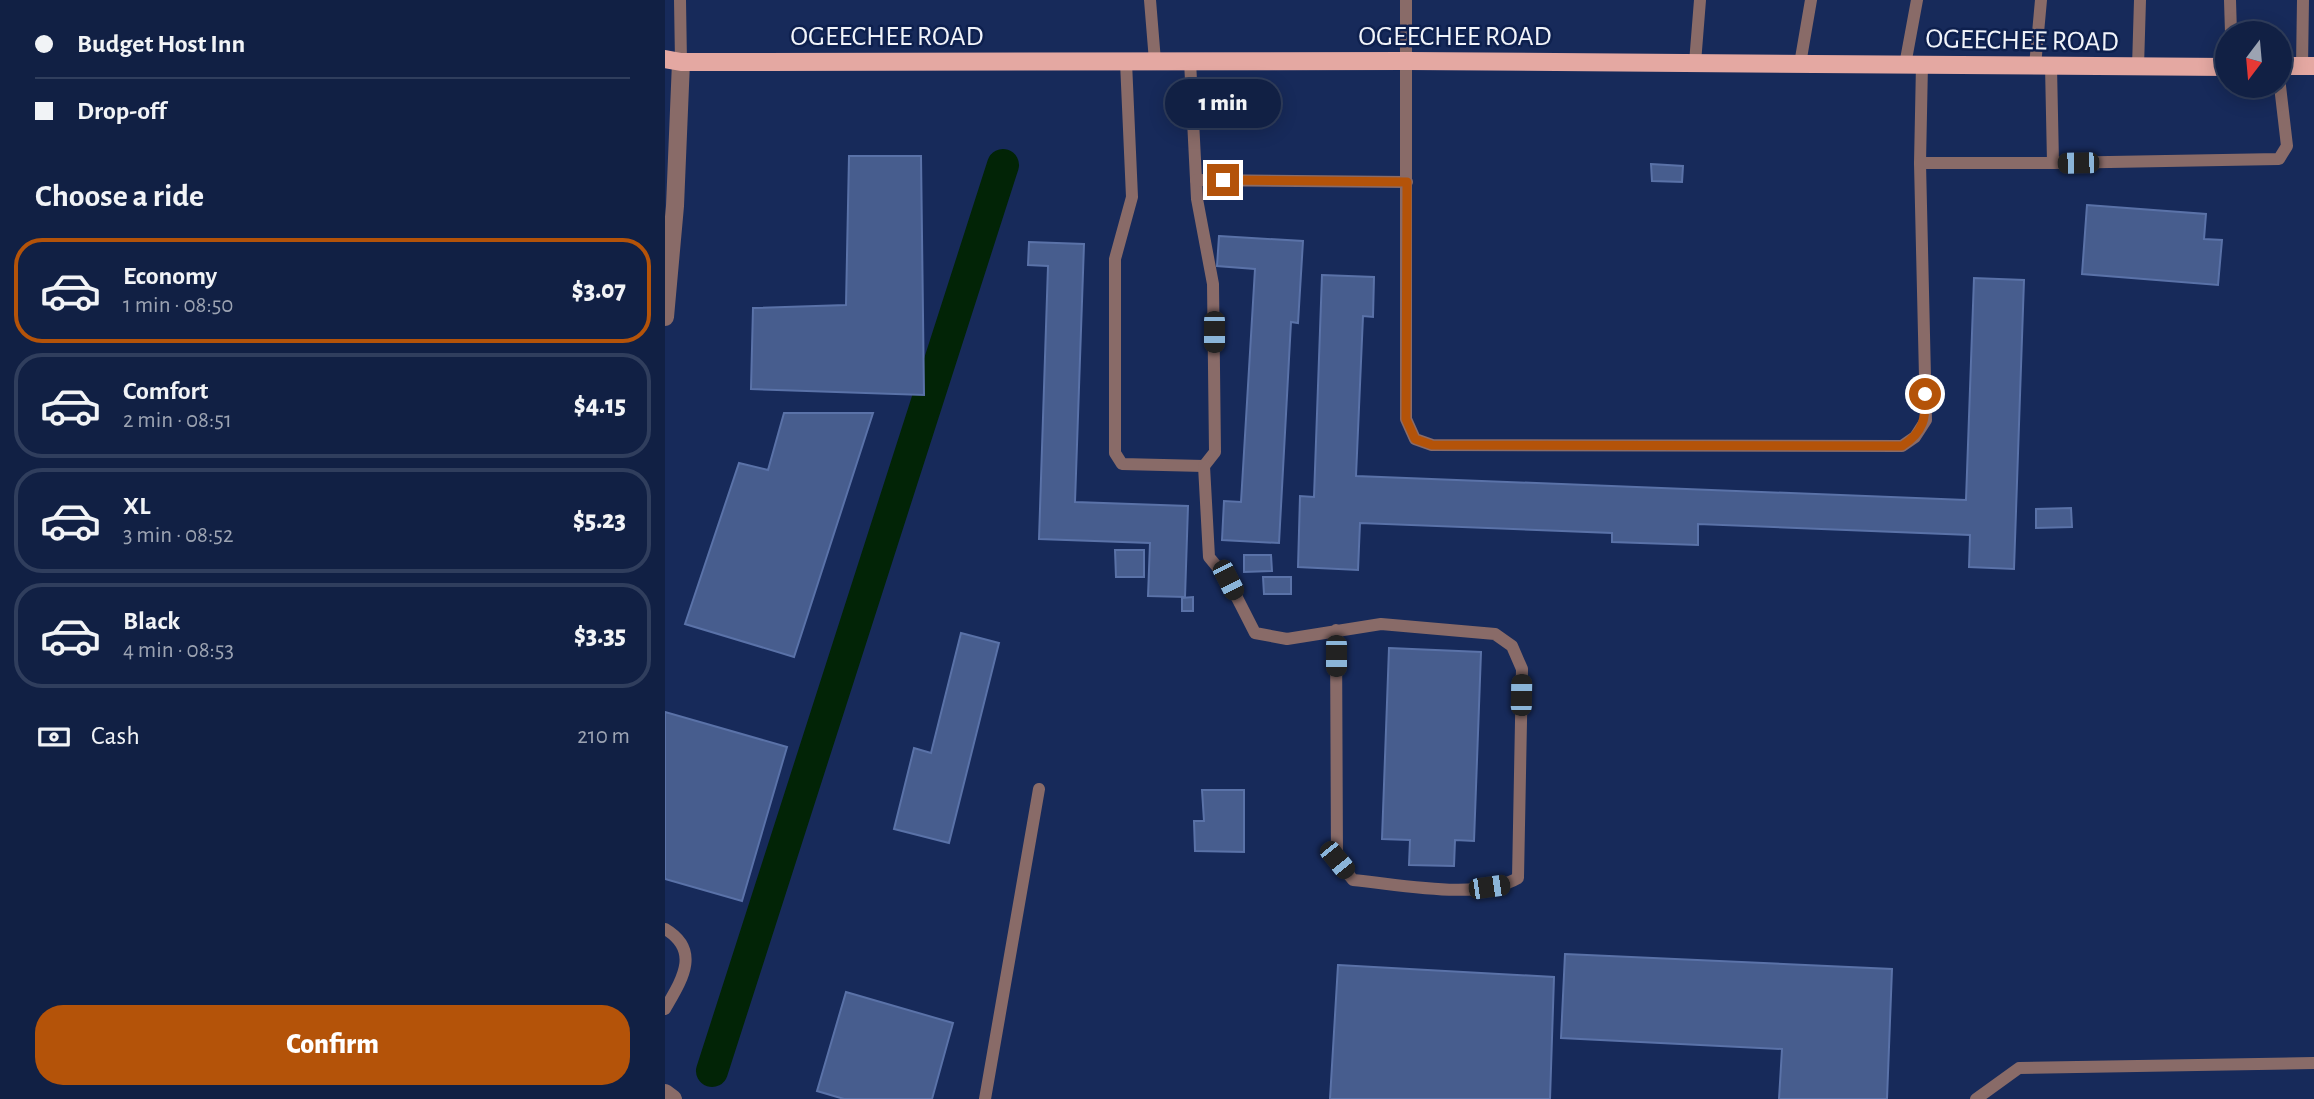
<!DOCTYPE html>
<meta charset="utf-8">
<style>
:root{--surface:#112044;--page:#1e2d4f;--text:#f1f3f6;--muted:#9ca3b2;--line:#303e5d;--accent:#b45309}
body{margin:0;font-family:"Alegreya Sans",sans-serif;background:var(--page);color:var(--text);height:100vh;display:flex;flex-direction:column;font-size:26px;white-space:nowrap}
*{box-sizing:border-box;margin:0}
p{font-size:23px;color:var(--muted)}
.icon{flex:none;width:38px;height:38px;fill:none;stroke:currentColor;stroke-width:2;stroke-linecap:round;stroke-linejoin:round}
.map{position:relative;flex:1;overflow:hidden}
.details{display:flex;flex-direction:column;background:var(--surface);width:665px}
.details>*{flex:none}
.top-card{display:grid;align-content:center;height:154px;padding:0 35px;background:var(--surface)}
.needle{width:46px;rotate:196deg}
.fabs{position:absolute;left:1550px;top:21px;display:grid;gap:14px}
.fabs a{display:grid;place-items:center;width:77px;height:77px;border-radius:50%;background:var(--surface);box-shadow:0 4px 18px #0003,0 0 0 2px var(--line);font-size:35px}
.end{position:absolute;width:32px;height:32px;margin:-16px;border:9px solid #b45309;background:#fff;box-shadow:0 0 0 4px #fff}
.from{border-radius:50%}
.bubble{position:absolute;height:49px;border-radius:24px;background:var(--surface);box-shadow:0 4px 18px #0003,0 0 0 2px var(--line);font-size:23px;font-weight:800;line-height:49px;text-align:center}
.car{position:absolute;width:21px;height:42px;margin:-21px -10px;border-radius:9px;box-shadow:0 0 5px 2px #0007;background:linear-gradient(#222 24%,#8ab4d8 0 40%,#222 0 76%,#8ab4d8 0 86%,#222 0)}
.top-card b{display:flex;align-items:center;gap:24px;height:66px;font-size:26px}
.top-card b+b{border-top:2px solid var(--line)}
.top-card i{width:18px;height:18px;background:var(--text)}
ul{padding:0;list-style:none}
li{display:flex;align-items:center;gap:21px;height:105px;margin:0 14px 10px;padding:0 21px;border:4px solid var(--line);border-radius:28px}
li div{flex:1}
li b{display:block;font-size:26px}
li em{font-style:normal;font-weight:800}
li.selected{border-color:var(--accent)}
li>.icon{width:63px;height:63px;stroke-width:1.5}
h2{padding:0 35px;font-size:32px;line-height:84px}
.pay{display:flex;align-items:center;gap:18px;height:77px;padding:0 35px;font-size:26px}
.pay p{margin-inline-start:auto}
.primary-button{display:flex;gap:14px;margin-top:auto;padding:14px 35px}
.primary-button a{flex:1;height:80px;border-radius:28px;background:var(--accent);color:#fff;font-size:28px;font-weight:800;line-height:80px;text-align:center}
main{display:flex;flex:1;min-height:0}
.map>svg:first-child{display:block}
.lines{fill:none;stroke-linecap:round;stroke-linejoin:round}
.canal{stroke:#022406;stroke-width:32}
.building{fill:#475d8e;stroke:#5a72a8;stroke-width:2}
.lane{stroke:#896b68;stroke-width:12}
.street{stroke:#896b68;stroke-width:18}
.primary{stroke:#e4a8a2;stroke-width:18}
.route{stroke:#b45309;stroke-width:9}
.labels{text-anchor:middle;stroke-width:5;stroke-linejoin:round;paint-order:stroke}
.street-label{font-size:28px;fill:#f1f4fa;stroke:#0e204e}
</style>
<main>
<section class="details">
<div class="top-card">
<b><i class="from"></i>Budget Host Inn</b>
<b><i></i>Drop-off</b>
</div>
<h2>Choose a ride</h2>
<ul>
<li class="selected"><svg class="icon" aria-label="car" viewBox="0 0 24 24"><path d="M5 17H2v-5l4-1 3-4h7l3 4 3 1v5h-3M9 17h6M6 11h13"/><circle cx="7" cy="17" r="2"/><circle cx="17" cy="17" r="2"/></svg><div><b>Economy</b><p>1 min · 08:50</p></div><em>$3.07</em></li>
<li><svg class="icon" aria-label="car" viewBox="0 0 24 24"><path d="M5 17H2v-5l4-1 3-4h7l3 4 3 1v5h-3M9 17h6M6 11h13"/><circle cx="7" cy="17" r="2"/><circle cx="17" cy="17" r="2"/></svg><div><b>Comfort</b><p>2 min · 08:51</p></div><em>$4.15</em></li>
<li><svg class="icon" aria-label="car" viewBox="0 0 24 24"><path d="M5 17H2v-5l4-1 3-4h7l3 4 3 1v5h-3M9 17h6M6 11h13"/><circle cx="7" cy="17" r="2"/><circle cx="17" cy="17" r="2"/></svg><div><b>XL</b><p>3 min · 08:52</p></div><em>$5.23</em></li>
<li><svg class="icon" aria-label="car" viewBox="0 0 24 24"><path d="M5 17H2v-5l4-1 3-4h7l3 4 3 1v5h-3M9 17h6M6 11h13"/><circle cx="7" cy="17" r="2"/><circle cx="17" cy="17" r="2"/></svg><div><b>Black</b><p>4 min · 08:53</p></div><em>$3.35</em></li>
</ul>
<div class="pay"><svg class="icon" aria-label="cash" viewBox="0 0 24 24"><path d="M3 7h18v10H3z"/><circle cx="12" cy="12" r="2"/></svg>Cash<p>210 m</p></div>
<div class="primary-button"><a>Confirm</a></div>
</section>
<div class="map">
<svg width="1649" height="1099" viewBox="0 0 1649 1099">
<rect width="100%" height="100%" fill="#172a5a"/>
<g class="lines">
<path class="canal" d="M 47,1071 L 338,165"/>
</g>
<g class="building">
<path d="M 184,156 L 256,156 L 259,395 L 86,389 L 88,308 L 181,305 Z"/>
<path d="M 986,164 L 1018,166 L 1017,182 L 987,181 Z"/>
<path d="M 1422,205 L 1541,214 L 1539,239 L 1557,240 L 1553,285 L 1417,274 Z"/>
<path d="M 554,236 L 638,241 L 633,323 L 626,322 L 614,543 L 557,540 L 559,501 L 576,502 L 590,269 L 552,266 Z"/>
<path d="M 364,242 L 419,244 L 410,502 L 523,506 L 520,597 L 483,596 L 485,543 L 374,539 L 383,266 L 363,265 Z"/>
<path d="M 657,275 L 709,277 L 708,317 L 698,316 L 691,476 L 1301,500 L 1309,278 L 1359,280 L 1349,569 L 1304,567 L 1305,535 L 1033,524 L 1033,545 L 947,542 L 947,533 L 695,523 L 693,570 L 633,567 L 635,496 L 649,497 Z"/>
<path d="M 119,413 L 208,413 L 129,657 L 20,624 L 74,463 L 103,470 Z"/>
<path d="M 1406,508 L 1407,527 L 1371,528 L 1371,509 Z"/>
<path d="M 450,550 L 479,550 L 479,577 L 451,577 Z"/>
<path d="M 579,555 L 606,555 L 607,571 L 579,572 Z"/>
<path d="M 598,577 L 626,577 L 626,594 L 599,594 Z"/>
<path d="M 528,597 L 528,611 L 517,611 L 517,598 Z"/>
<path d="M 296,633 L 334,643 L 284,843 L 229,829 L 249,748 L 266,753 Z"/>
<path d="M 724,648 L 816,652 L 809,841 L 790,840 L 789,866 L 744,865 L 745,840 L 717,839 Z"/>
<path d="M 0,712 L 122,747 L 77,901 L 0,879 Z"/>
<path d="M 537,790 L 579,790 L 579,852 L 530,851 L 529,821 L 539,821 Z"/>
<path d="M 900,954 L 1227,969 L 1222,1099 L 1114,1099 L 1117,1049 L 896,1038 Z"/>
<path d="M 673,965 L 889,977 L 885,1099 L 665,1099 Z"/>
<path d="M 181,992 L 288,1023 L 267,1099 L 179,1099 L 152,1091 Z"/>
</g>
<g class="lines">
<g class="lane">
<path d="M 15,0 L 16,62"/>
<path d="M 485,0 L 490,61"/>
<path d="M 741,0 L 741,419 L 750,439 L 767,445 L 1237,446 L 1250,437 L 1261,420 L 1255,163 L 1257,64"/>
<path d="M 1565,0 L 1566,33"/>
<path d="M 461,62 L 467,197 L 450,259 L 450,453 L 457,464 L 539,466 L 550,452 L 548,284 L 532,199 L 525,61"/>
<path d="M 1030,63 L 1035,0"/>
<path d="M 1135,64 L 1146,0"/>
<path d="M 1240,65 L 1252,0"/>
<path d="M 1370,66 L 1376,0"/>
<path d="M 1386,66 L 1388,163 L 1614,159 L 1622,146 L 1615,86"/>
<path d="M 1637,66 L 1638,0"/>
<path d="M 1473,67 L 1475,0"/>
<path d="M 1255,163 L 1388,163"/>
<path d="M 531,180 L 742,182"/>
<path d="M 539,466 L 544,557 L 563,580 L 590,633 L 622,639 L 716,624 L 830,634 L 847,646 L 857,669 L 853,878 C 814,901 733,884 688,880 L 672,860 L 671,630"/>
<path d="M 0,929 C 37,951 16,981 0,1009"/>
<path d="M 320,1099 L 374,789"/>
<path d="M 1311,1099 L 1354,1068 L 1649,1063"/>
</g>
<g class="street">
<path d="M 0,317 L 10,206 L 16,62"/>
<path d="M 0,1093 L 8,1099"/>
</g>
<g class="primary">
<path d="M 0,59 L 16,62 L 742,61 L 1563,67"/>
<path d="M 1615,66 L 1649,66"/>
</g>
</g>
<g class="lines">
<path class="route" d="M 558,180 L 742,182 L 741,419 L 750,439 L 767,445 L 1237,446 C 1259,432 1261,418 1260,394"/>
</g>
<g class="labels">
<g class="street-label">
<text x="222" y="45">OGEECHEE ROAD</text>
<text x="790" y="45">OGEECHEE ROAD</text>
<text transform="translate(1357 39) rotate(1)" y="10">OGEECHEE ROAD</text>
</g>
</g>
</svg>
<div class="fabs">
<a><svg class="needle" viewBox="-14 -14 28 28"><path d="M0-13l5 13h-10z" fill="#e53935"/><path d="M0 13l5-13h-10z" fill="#9ca3b2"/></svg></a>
</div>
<i class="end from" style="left:1260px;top:394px"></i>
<i class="end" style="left:558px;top:180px"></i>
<div class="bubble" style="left:500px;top:79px;width:116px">1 min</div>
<i class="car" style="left:1413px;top:163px;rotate:269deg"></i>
<i class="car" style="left:549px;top:332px;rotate:180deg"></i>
<i class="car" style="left:563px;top:580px;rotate:153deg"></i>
<i class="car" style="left:671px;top:656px;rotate:180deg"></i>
<i class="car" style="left:856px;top:695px;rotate:1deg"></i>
<i class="car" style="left:672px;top:860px;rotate:141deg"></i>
<i class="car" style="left:824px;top:887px;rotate:82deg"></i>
</div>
</main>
